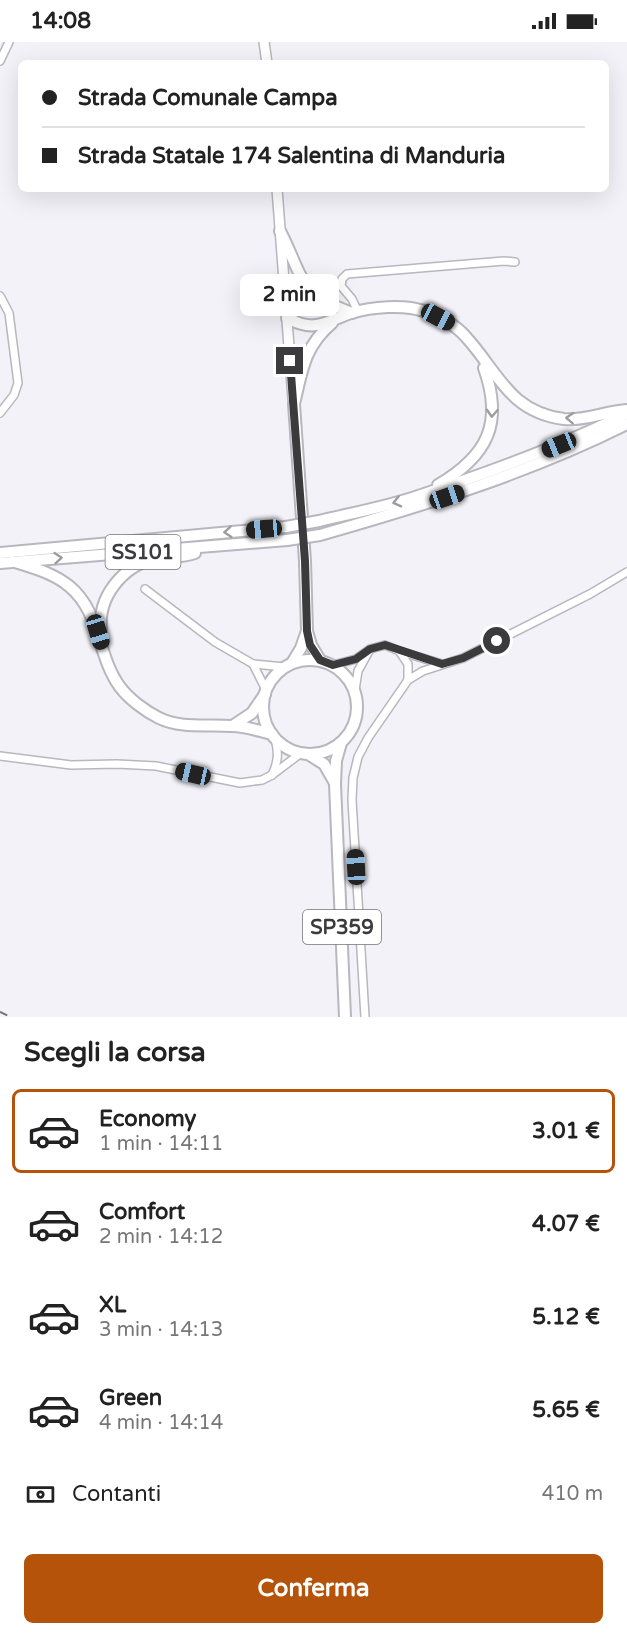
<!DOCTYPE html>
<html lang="it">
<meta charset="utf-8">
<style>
:root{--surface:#fff;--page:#f2f2f2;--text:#222;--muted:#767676;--line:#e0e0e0;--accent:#b45309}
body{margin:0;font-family:"Varela Round",sans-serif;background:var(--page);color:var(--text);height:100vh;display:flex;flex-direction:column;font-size:22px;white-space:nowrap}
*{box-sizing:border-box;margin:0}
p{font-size:20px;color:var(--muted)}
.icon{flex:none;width:33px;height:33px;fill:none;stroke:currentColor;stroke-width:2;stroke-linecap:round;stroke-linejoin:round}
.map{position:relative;height:975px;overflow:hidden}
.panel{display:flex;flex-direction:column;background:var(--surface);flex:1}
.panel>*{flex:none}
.hud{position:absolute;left:18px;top:18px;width:591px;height:132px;border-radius:9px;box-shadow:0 6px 24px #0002;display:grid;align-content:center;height:132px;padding:0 24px;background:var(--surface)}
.end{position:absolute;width:27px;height:27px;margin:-14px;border:8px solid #3b3b3e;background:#fff;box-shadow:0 0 0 3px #fff}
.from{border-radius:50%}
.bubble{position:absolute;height:42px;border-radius:9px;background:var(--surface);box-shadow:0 6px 24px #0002;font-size:20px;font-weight:700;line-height:42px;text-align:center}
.car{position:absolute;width:18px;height:36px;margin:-18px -9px;border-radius:8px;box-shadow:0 0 4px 2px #0007;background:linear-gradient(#222 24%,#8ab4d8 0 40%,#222 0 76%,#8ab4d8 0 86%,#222 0)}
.hud b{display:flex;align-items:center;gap:21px;height:57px;font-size:22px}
.hud b+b{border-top:2px solid var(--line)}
.hud i{width:15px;height:15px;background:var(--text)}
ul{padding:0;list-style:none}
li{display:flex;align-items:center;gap:18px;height:84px;margin:0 12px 9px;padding:0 12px;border:3px solid transparent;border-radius:9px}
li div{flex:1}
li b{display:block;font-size:22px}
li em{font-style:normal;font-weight:700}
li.on{border-color:var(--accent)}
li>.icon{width:54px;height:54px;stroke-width:1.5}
h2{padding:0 24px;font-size:27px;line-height:72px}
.pay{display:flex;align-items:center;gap:15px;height:66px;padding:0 24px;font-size:22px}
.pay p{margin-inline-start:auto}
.cta{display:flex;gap:12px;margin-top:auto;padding:12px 24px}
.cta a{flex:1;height:69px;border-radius:9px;background:var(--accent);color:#fff;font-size:24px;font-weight:700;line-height:69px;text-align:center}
.status{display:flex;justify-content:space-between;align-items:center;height:42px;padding:0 30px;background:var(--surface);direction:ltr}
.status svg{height:16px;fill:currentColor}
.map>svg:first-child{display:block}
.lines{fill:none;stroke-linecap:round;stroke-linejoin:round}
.minor-casing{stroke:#b8b7be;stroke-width:10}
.secondary-casing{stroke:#b8b7be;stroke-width:12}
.primary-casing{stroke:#b8b7be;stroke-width:14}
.trunk-casing{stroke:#b8b7be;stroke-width:14}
.minor{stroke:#fff;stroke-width:7}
.secondary{stroke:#fff;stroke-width:9}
.primary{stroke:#fff;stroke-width:10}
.trunk{stroke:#fff;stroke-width:10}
.rail{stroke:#727276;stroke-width:2;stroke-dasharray:8 8;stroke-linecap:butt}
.trunk-bridge-casing{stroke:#b8b7be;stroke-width:14;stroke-linecap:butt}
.trunk-bridge{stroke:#fff;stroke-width:10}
.oneway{stroke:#9d9d9e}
.route{stroke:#3b3b3e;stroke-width:8}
.labels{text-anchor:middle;stroke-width:6;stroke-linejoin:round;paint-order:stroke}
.shield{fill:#fff;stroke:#767678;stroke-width:1.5}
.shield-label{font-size:20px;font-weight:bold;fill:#3b3b3e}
</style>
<div class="status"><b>14:08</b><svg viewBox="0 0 49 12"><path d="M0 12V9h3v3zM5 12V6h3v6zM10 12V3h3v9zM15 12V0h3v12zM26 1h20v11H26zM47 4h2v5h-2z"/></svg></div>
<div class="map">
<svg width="627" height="975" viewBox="0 0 627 975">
<rect width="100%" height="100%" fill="#f2f2f8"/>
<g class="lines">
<defs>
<g id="minor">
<path d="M 0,19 L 9,0"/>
<path d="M 0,254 L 9,271 L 18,341 L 14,353 L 0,371"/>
<path d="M 358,270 L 352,257 L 341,244 L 342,237 L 347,232 L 504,219 L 515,220"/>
<path d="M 145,547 L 215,600 L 253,622 L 284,625"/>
<path d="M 399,609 L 442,622"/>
<path d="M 253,622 L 266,648"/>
<path d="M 333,623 L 356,617 L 370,607 L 385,603 L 399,609 L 408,622 L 408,638 L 368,696 L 358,715 L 353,736 L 352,758 L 365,975"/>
<path d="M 408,638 L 423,629 L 463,616 L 590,552 L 627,530"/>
<path d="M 355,648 L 358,629 L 369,609"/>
<path d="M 0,714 L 71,723 L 117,722 L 156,724 L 240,741 L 262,738 L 272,733 L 301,711"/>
<path d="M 272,733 C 278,720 279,711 275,697"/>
</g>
<g id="secondary">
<path d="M 264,0 L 267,21"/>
<path d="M 277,147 L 293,357"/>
</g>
<g id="primary">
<path d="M 294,362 L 305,519 L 307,589 L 311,603 L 320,618"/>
<circle cx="310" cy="665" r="47"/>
<path d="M 292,621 L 301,606 L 307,589"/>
<path d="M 341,701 L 336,719 L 335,742 L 345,975"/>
<path d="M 308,712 L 324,722 L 335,741"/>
</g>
<g id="trunk">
<path d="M 280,189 C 304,236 297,251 352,271"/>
<path d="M 331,263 C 312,261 302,262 287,276 C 315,291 325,280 351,271 C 372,265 403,262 424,269 C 439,275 455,282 466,295 C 498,330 509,370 564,377 C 586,379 606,369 627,368"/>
<path d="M 294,362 C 302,328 304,305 332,281"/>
<path d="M 438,443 C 487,414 504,382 484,326"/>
<path d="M 319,479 C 352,471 386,465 418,454 C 488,431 557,406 624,373"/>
<path d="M 320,493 C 425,463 529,431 627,382"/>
<path d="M 0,511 L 286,485"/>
<path d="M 15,520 C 34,526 53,531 69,544 C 101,570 97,614 120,645 C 129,657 145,669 159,676 C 182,687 207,682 232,684 C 245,684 259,689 272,692"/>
<path d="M 0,521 L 287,498"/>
<path d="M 101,587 C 98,555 122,525 153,517 C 166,514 181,516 195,511"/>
<path d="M 234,683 L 252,671 L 265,652"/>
</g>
</defs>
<use href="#minor" class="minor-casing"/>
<use href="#secondary" class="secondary-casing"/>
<use href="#primary" class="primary-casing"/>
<use href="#trunk" class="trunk-casing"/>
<use href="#minor" class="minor"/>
<use href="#secondary" class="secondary"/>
<use href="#primary" class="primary"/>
<use href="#trunk" class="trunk"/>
<path class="rail" d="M 0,970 L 11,975"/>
<defs>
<g id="trunk-bridge">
<path d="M 286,485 L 319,479"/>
<path d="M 287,498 L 320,493"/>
</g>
</defs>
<use href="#trunk-bridge" class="trunk-bridge-casing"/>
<use href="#trunk-bridge" class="trunk-bridge"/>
</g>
<defs><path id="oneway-chevron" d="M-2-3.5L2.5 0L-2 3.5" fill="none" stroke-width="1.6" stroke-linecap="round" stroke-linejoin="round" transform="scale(1.5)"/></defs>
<g class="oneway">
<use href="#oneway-chevron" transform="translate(492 371) rotate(93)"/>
<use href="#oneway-chevron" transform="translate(570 376) rotate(-177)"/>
<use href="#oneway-chevron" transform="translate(397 460) rotate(166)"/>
<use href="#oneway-chevron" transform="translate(228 490) rotate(175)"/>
<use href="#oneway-chevron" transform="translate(58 516) rotate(-5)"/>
</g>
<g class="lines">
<path class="route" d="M 290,319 L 305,519 L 307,589 L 310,603 L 320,618 L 333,623 L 356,617 L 370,607 L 385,603 L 442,622 L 463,616 L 497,599"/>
</g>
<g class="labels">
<g class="shield">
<rect x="105.5" y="493" width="75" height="34" rx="4.5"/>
<rect x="303" y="868" width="78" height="34" rx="4.5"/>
</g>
<g class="shield-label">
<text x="143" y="517">SS101</text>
<text x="342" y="892">SP359</text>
</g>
</g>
</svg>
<i class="end from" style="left:497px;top:599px"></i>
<i class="end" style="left:290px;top:319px"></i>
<div class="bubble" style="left:240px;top:232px;width:99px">2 min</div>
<i class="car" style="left:438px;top:275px;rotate:118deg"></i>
<i class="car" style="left:559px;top:403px;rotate:248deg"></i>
<i class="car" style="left:447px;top:455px;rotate:71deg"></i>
<i class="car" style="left:264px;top:487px;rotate:265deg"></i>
<i class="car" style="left:98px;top:590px;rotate:163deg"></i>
<i class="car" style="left:193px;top:732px;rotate:283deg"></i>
<i class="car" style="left:356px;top:825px;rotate:357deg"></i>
<div class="hud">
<b><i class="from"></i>Strada Comunale Campa</b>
<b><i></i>Strada Statale 174 Salentina di Manduria</b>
</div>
</div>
<section class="panel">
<h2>Scegli la corsa</h2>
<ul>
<li class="on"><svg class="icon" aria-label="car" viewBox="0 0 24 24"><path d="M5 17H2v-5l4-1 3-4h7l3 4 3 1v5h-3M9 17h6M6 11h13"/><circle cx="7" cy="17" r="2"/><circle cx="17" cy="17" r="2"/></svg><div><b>Economy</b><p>1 min · 14:11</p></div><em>3.01 €</em></li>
<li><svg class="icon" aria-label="car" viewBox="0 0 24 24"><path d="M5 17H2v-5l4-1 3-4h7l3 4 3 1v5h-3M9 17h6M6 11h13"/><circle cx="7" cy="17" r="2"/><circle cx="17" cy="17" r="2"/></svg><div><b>Comfort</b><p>2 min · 14:12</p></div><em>4.07 €</em></li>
<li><svg class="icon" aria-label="car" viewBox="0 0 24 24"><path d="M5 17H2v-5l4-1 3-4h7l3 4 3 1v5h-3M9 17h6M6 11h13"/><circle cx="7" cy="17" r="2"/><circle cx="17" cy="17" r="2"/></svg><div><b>XL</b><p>3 min · 14:13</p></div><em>5.12 €</em></li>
<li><svg class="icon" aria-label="car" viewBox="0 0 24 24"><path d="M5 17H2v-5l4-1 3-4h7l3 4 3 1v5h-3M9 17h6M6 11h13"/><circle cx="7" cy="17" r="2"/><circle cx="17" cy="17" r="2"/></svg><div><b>Green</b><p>4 min · 14:14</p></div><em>5.65 €</em></li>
</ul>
<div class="pay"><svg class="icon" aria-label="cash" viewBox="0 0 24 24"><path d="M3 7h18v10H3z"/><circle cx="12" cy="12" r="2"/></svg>Contanti<p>410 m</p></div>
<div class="cta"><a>Conferma</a></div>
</section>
